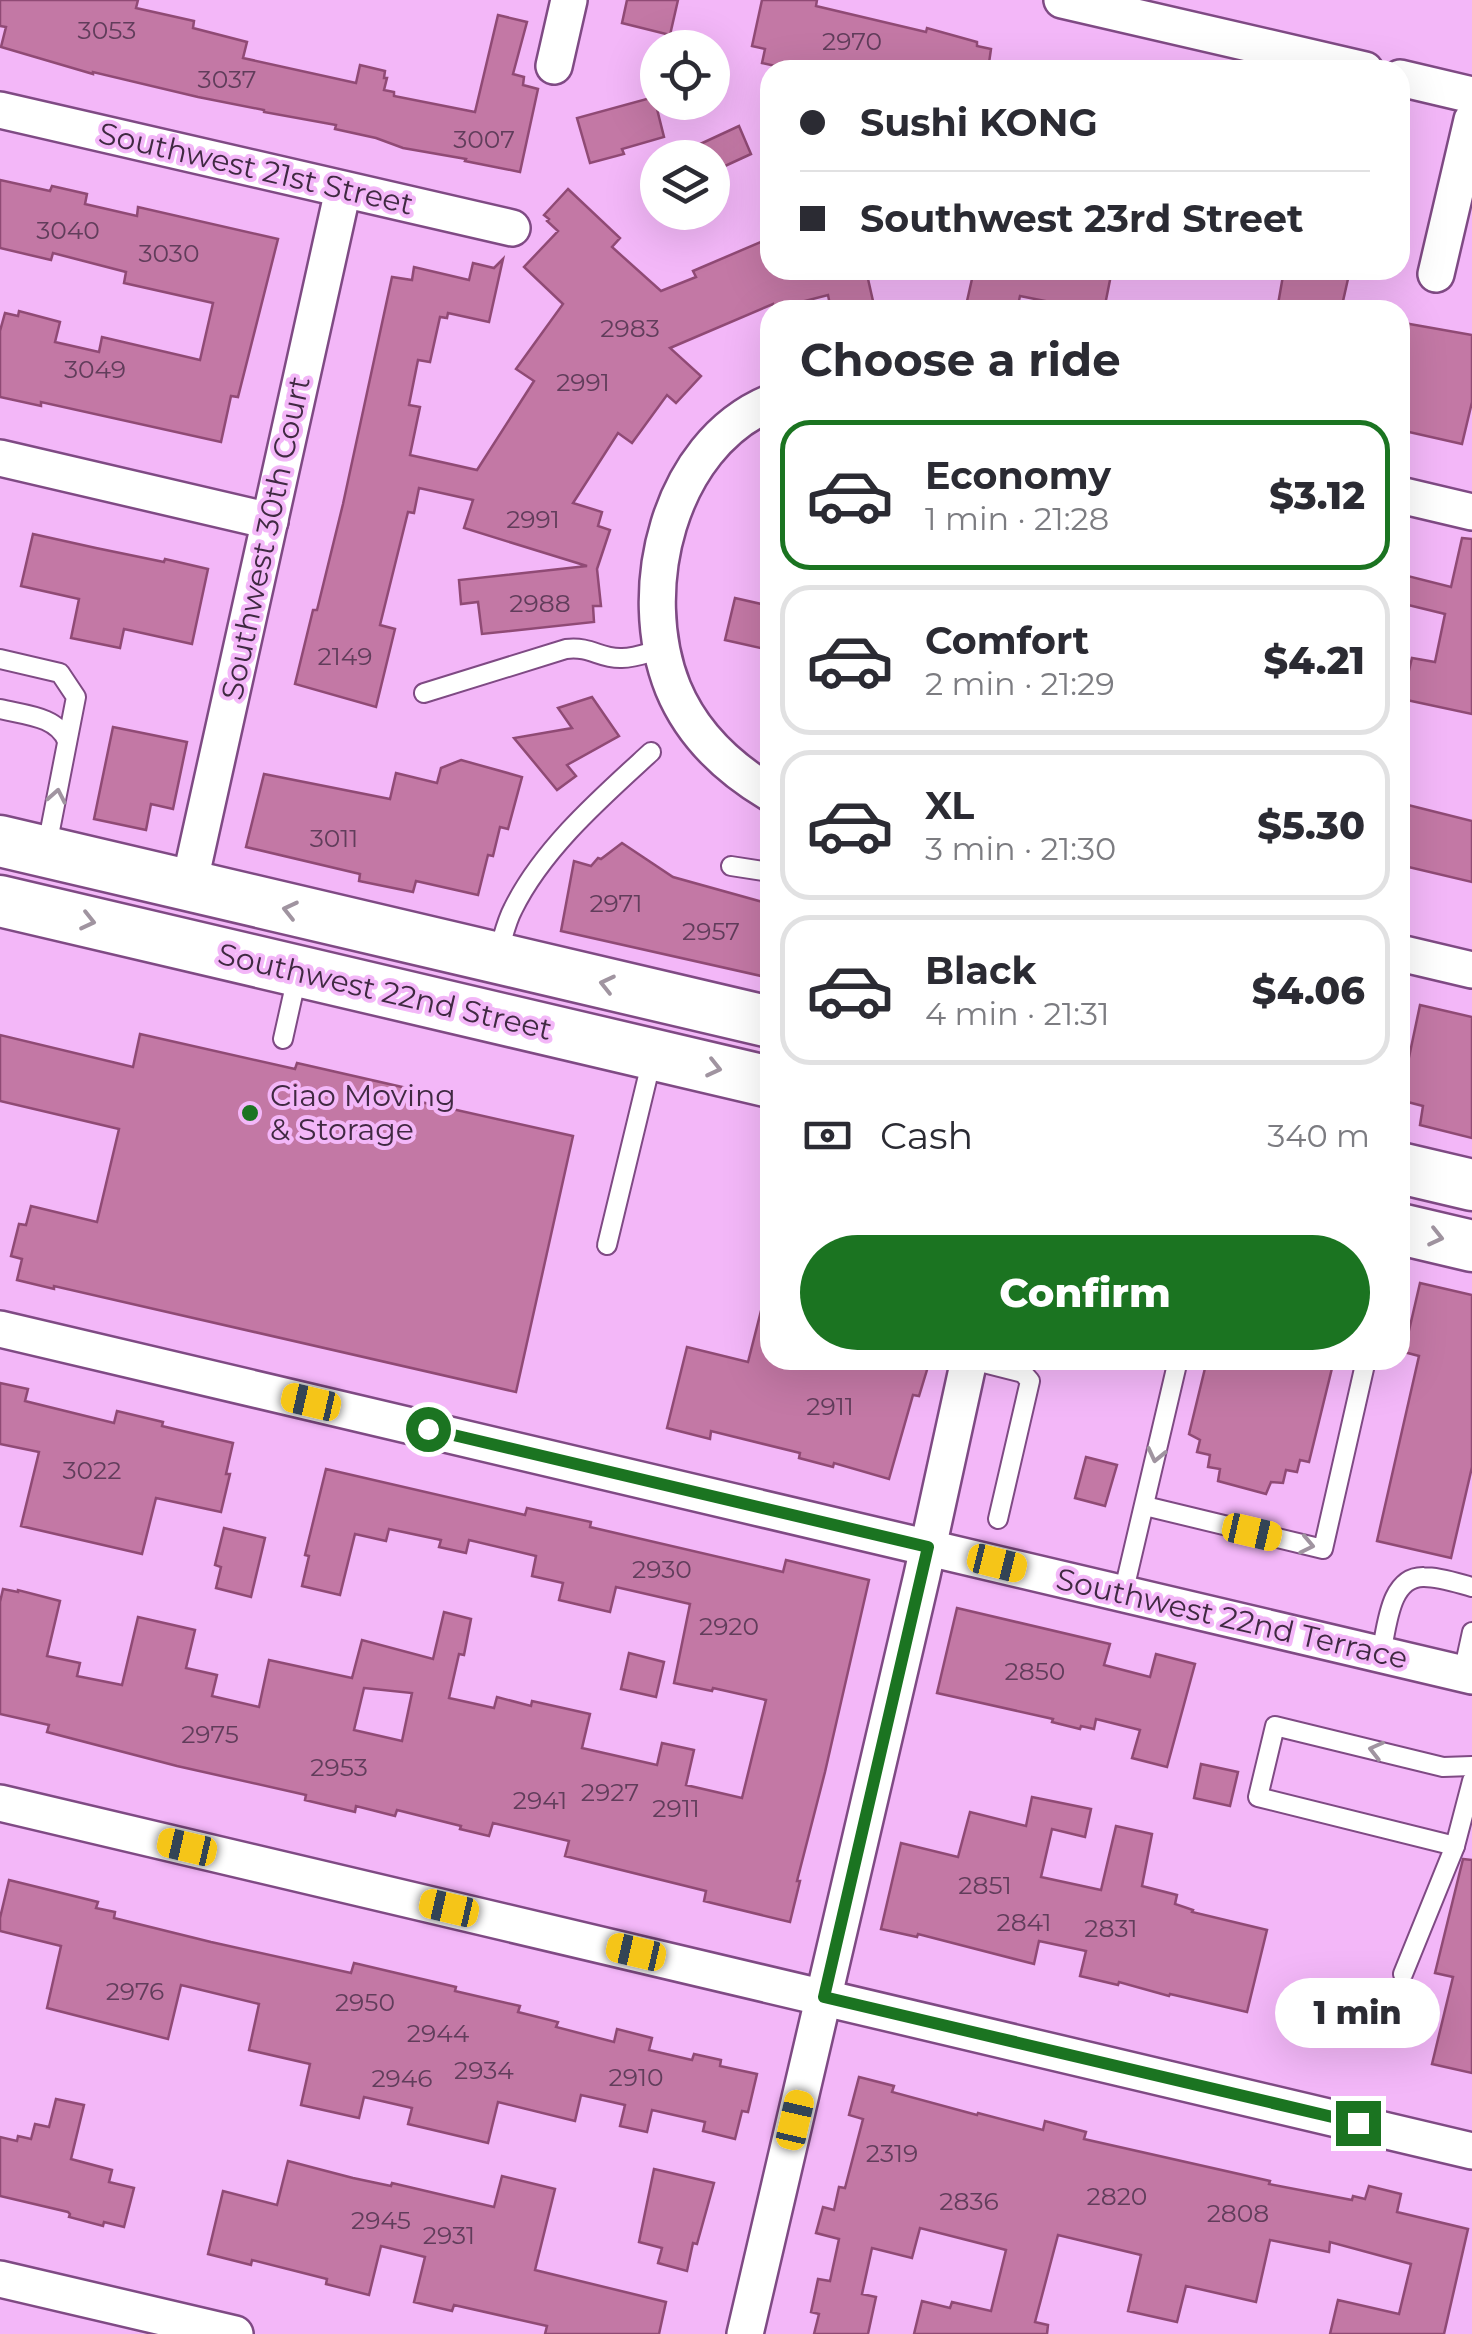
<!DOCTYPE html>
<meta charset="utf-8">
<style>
:root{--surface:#fff;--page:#f7f7f7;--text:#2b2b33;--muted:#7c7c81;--line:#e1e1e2;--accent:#1b7421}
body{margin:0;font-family:Montserrat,sans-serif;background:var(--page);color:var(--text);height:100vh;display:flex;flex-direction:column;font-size:38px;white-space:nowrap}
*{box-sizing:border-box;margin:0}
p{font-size:32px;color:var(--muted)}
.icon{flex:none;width:55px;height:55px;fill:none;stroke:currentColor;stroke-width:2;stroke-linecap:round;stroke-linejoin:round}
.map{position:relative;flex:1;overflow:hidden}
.drawer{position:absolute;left:760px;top:300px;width:650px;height:1070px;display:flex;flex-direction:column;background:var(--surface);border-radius:30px;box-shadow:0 10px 40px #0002}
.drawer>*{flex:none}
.top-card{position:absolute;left:760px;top:60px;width:650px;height:220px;border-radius:30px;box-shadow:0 10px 40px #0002;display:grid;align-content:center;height:220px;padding:0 40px;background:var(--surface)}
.tools{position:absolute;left:640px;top:30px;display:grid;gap:20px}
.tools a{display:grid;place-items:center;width:90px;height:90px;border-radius:50%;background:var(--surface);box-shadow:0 10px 40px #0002;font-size:50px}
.end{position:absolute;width:45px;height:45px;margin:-22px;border:12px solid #1b7421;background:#fff;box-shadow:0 0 0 5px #fff}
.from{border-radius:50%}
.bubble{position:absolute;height:70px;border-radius:35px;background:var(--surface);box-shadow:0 10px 40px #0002;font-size:32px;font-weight:800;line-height:70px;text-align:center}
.car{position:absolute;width:30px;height:60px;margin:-30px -15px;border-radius:12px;box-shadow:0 0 8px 2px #0007;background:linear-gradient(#f5c518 24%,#345 0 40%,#f5c518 0 76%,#345 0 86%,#f5c518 0)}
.top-card b{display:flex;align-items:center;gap:35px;height:95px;font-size:38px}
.top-card b+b{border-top:2px solid var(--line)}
.top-card i{width:25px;height:25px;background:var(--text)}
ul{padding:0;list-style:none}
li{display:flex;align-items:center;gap:30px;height:150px;margin:0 20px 15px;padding:0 20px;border:5px solid var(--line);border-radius:30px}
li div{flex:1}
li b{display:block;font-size:38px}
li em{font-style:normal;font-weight:800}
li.on{border-color:var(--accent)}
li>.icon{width:90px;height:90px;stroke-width:1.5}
h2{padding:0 40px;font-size:45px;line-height:120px}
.pay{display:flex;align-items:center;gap:25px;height:110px;padding:0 40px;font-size:38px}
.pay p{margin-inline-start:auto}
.cta{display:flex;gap:20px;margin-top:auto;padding:20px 40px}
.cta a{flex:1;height:115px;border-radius:60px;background:var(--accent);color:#fff;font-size:40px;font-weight:800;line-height:115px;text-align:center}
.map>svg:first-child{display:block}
.building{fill:#c378a5;stroke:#904a75;stroke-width:2.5;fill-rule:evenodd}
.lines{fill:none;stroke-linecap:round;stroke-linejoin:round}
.service-casing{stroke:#7f4a84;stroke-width:22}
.minor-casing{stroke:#7f4a84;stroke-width:40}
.secondary-casing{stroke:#7f4a84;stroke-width:55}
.service{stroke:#fff;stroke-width:18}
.minor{stroke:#fff;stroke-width:35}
.secondary{stroke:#fff;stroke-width:50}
.oneway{stroke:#a094a0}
.route{stroke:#1b7421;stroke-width:12}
.poi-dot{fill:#1b7421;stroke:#f3b7f8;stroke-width:4}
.labels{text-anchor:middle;stroke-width:8;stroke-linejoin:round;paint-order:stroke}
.number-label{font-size:25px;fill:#613d5b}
.street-label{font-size:30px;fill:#402942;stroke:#f3b7f8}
.poi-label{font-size:30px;fill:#402942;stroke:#f3b7f8;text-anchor:start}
</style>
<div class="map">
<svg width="1472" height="2334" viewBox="0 0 1472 2334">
<rect width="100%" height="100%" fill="#f3b7f8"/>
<g class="building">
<path d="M 0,0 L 138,0 L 136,8 L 194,21 L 193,28 L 247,42 L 243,58 L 356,83 L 360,65 L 385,71 L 384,78 L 387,78 L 384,90 L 394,92 L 394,96 L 475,112 L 498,15 L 527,22 L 513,74 L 524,77 L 523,85 L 538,89 L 520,172 L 465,161 L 466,159 L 403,148 L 376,138 L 335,129 L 336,125 L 264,112 L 264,110 L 198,97 L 93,72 L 93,74 L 1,47 L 6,27 L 0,26 Z"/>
<path d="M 627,0 L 678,0 L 670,35 L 622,23 Z"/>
<path d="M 762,0 L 817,0 L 816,6 L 926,32 L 927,28 L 977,42 L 977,46 L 991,49 L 988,70 L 793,70 L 762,63 L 765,49 L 752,46 Z"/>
<path d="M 654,97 L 664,137 L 622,149 L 624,154 L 590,163 L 577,118 Z"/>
<path d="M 739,126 L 751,154 L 712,172 L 712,158 L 670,158 Z"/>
<path d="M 0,180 L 50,191 L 52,186 L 87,194 L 85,204 L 137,216 L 138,207 L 278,239 L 238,397 L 231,396 L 221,442 L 41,402 L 41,406 L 0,397 L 0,331 L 5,313 L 18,316 L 19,311 L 60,322 L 55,342 L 99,352 L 102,337 L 200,360 L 213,303 L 124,283 L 126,272 L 53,253 L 51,260 L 0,248 Z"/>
<path d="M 568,189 L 620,238 L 612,247 L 661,291 L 696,277 L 693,271 L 770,238 L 770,270 L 866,270 L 875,310 L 831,310 L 828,295 L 774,309 L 773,304 L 670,348 L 701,376 L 676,403 L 667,395 L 632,443 L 618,433 L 573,503 L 602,512 L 598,526 L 610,530 L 597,569 L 601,606 L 593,606 L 594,622 L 482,634 L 478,602 L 461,604 L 459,580 L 587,566 L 464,528 L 473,500 L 419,488 L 414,513 L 408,512 L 380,625 L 395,629 L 376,707 L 295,684 L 313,610 L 317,610 L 343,504 L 392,277 L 412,280 L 414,267 L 469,280 L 473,263 L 494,268 L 503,259 L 489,322 L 448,313 L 447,318 L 440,317 L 430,362 L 418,360 L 409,405 L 420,407 L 410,455 L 477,470 L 534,381 L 516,369 L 563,304 L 524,267 L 558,231 L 547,221 L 549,219 L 544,215 Z"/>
<path d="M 974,270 L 1112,270 L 1104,310 L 1064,310 L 1065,305 L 1020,296 L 1017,310 L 965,310 Z"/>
<path d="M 1284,270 L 1350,270 L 1341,310 L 1277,310 Z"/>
<path d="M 1404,323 L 1472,335 L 1472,402 L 1462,444 L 1400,430 L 1400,343 L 1403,343 Z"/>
<path d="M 33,534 L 96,548 L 164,562 L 165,559 L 208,569 L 192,644 L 124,629 L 120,648 L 71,638 L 79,599 L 21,586 Z"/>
<path d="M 1462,538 L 1472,539 L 1472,714 L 1402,699 L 1412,658 L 1435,662 L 1445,614 L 1400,603 L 1400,574 L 1451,587 Z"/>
<path d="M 735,598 L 770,606 L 770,650 L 725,640 Z"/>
<path d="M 592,697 L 619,736 L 567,765 L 576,776 L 557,790 L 514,738 L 572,728 L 558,708 Z"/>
<path d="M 113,727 L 187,742 L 173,809 L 151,804 L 146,830 L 94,819 Z"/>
<path d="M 461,760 L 522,777 L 508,829 L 500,827 L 493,856 L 488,855 L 478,895 L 416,881 L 413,892 L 359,881 L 360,874 L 246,847 L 264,774 L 390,799 L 396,773 L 437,783 L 441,768 Z"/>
<path d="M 1400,803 L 1472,821 L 1472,882 L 1400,865 Z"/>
<path d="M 622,843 L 673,877 L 770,904 L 770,978 L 561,931 L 574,861 L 591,866 L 598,858 L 601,859 Z"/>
<path d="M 1420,1005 L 1472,1017 L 1472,1138 L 1420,1125 L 1423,1106 L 1400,1100 Z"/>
<path d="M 140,1034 L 295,1069 L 297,1063 L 424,1092 L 421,1102 L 573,1136 L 516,1392 L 54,1286 L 54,1289 L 17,1280 L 22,1259 L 11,1256 L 19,1224 L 26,1225 L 31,1206 L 97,1222 L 119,1129 L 0,1101 L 0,1035 L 133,1067 Z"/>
<path d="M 1420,1283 L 1472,1295 L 1472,1467 L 1451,1558 L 1377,1541 L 1419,1356 L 1404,1352 Z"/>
<path d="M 762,1307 L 770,1308 L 770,1360 L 930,1360 L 919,1396 L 913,1395 L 889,1479 L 834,1463 L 833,1467 L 799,1458 L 800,1453 L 711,1431 L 710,1439 L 667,1428 L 687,1347 L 748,1362 Z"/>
<path d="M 1207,1360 L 1334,1360 L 1309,1462 L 1300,1460 L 1297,1472 L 1286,1470 L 1283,1483 L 1271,1482 L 1266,1494 L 1218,1481 L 1220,1469 L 1208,1467 L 1210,1455 L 1197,1452 L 1200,1440 L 1189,1434 Z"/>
<path d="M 0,1383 L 28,1389 L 25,1401 L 114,1423 L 117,1411 L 163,1422 L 162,1426 L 233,1443 L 226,1474 L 230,1474 L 221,1512 L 156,1498 L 142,1554 L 21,1526 L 39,1452 L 0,1444 Z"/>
<path d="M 1086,1457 L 1117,1465 L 1105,1506 L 1075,1498 Z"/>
<path d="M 326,1469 L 525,1515 L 527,1508 L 591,1522 L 590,1527 L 783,1572 L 786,1560 L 869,1580 L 825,1772 L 797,1881 L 800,1881 L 790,1922 L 704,1901 L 706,1891 L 565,1856 L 569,1841 L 493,1823 L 489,1836 L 460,1829 L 461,1826 L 397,1810 L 395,1816 L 356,1806 L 355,1812 L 305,1800 L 306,1795 L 177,1766 L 47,1732 L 49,1725 L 0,1714 L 0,1602 L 3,1589 L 18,1592 L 18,1590 L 60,1601 L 47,1656 L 80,1663 L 77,1676 L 122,1685 L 138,1617 L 195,1630 L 186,1668 L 217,1675 L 212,1696 L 259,1707 L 269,1660 L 352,1678 L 362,1640 L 433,1659 L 444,1612 L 471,1619 L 464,1655 L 459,1654 L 449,1698 L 494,1708 L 497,1697 L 531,1706 L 532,1701 L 590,1714 L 582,1748 L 657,1765 L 662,1743 L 694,1750 L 686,1785 L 742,1798 L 766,1700 L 713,1688 L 712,1691 L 674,1683 L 690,1604 L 616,1587 L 610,1612 L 559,1600 L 563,1583 L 532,1576 L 536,1556 L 469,1540 L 466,1553 L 439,1547 L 441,1540 L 389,1529 L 386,1541 L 355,1534 L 340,1595 L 302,1586 L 309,1556 L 305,1555 ZM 364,1688 L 412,1693 L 402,1741 L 354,1730 Z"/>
<path d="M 224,1528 L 265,1538 L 251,1597 L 216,1588 L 221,1567 L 215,1565 Z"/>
<path d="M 957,1608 L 1110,1644 L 1104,1665 L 1150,1677 L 1156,1654 L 1195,1664 L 1167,1767 L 1132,1758 L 1140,1730 L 1096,1719 L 1094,1729 L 1081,1726 L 1080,1729 L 1052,1722 L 1053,1719 L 937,1693 Z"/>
<path d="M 629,1653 L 664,1662 L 656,1697 L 621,1689 Z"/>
<path d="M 1201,1764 L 1238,1772 L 1230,1806 L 1194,1798 Z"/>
<path d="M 1032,1797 L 1091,1809 L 1085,1837 L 1052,1829 L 1041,1877 L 1101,1890 L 1116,1826 L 1152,1834 L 1142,1886 L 1177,1895 L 1175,1904 L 1193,1910 L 1192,1912 L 1267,1930 L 1247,2012 L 1170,1994 L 1169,1996 L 1119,1982 L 1118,1985 L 1080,1976 L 1086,1951 L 1039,1941 L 1034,1964 L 918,1934 L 917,1937 L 881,1929 L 901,1843 L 958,1857 L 970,1812 L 1026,1826 Z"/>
<path d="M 1463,1859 L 1472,1860 L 1472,2073 L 1432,2064 L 1453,1977 L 1435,1973 Z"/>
<path d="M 9,1880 L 98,1902 L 96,1908 L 115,1912 L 114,1918 L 211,1942 L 351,1973 L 354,1963 L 456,1987 L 455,1991 L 520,2006 L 518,2012 L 558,2022 L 556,2027 L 614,2042 L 617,2029 L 652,2038 L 649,2050 L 692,2060 L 694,2054 L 721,2060 L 720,2066 L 757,2074 L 748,2112 L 742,2111 L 735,2139 L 703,2131 L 705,2122 L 652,2110 L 647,2132 L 620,2126 L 625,2105 L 581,2095 L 575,2121 L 498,2102 L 488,2143 L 408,2124 L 412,2108 L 364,2097 L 359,2118 L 301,2105 L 310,2064 L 249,2050 L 259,2004 L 181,1985 L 168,2039 L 47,2008 L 61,1946 L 0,1931 L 0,1918 Z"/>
<path d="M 859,2077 L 894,2086 L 892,2092 L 977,2115 L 978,2113 L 1043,2130 L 1045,2121 L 1086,2132 L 1084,2139 L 1270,2181 L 1269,2184 L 1352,2200 L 1353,2196 L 1365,2199 L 1369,2186 L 1401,2194 L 1397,2212 L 1468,2229 L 1444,2334 L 1330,2334 L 1338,2300 L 1399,2314 L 1411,2264 L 1330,2242 L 1329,2252 L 1270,2240 L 1256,2302 L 1186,2286 L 1177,2322 L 1128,2311 L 1141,2255 L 1058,2235 L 1035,2322 L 1048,2325 L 1047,2334 L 914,2334 L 922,2301 L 950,2308 L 952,2302 L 991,2311 L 1006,2250 L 920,2228 L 912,2258 L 872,2248 L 862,2294 L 876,2297 L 868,2334 L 814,2334 L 819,2314 L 811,2312 L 818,2279 L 830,2281 L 839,2239 L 816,2233 L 823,2207 L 834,2210 L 839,2187 L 845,2188 L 863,2119 L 849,2115 Z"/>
<path d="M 56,2099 L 84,2105 L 71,2159 L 112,2170 L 109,2182 L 134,2188 L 124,2227 L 104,2222 L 103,2226 L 69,2217 L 70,2214 L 68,2212 L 0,2196 L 0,2137 L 17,2141 L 18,2136 L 31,2139 L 35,2124 L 49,2127 Z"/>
<path d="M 288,2161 L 353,2178 L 391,2186 L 392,2183 L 494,2207 L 502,2176 L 555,2189 L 535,2270 L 666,2302 L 659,2334 L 545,2334 L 547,2326 L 454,2305 L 452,2311 L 414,2302 L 425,2257 L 381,2246 L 369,2295 L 326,2284 L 327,2279 L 252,2260 L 251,2265 L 208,2254 L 223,2191 L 277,2205 Z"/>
<path d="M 654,2169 L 714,2183 L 697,2244 L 693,2243 L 687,2271 L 658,2263 L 662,2248 L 639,2242 Z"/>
</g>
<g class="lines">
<defs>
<g id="service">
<path d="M 0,659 L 60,673 L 76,697 L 46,851"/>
<path d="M 424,693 L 566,649 C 592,646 599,659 622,658 C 635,658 650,652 662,649"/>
<path d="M 0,709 C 24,715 57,716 67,741"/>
<path d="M 731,866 L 770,872"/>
<path d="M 498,953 C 503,938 506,922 513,909 C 543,848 602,797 651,752"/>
<path d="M 283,1039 L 298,972"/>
<path d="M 607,1245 L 652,1059"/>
<path d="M 972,1360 L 1023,1373 L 1030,1381 L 998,1519"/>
<path d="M 1145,1506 L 1323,1549 L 1366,1360"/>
<path d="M 1123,1594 L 1178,1360"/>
<path d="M 1381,1654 C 1387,1628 1389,1576 1424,1577 C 1440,1577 1457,1583 1472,1587"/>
<path d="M 1463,1673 L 1472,1632"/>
<path d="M 1455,1846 L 1258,1797 L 1275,1726 L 1443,1767 L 1472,1766"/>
<path d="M 1403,1974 L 1455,1846 L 1472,1781"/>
</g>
<g id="minor">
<path d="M 1062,0 L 1365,70"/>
<path d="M 554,66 L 569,0"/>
<path d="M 1400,78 L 1472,95"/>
<path d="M 0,110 L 512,228"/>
<path d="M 1436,274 L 1472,120"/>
<path d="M 770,403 C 668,446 634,591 673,688 C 692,734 728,768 770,793"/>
<path d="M 0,458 L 270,521"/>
<path d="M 1400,495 L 1472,512"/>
<path d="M 189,885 L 343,190"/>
<path d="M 1400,953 L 1472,970"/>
<path d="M 0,1329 L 1472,1676"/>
<path d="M 0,1803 L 1472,2151"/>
<path d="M 0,2279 L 235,2334"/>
<path d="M 745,2334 L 922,1575 L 969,1360"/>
</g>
<g id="secondary">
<path d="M 0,841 L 770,1022"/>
<path d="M 0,901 L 770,1082"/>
<path d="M 1400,1168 L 1472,1185"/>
<path d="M 1400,1229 L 1472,1246"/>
</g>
</defs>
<use href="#service" class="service-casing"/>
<use href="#minor" class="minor-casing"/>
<use href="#secondary" class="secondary-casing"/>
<use href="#service" class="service"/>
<use href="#minor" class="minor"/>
<use href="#secondary" class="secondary"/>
</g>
<defs><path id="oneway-chevron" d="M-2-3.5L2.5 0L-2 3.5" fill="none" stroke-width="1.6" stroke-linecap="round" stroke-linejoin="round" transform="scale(2.5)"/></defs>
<g class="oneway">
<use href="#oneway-chevron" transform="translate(57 796) rotate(-79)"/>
<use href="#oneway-chevron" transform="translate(290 910) rotate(-167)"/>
<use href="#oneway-chevron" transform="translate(88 921) rotate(13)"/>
<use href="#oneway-chevron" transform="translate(607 984) rotate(-167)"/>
<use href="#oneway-chevron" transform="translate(714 1068) rotate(13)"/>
<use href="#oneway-chevron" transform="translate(1436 1237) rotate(13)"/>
<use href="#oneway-chevron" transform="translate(1156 1455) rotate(103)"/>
<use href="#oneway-chevron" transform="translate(1307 1545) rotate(12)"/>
<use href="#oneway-chevron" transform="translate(1376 1750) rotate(-166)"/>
</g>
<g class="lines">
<path class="route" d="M 428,1429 L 928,1547 L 824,1997 L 1358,2123"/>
</g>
<circle class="poi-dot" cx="250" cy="1113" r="10"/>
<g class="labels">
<g class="number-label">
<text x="107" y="39">3053</text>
<text x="852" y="50">2970</text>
<text x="227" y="88">3037</text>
<text x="484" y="148">3007</text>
<text x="68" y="239">3040</text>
<text x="169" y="262">3030</text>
<text x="630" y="337">2983</text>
<text x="95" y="378">3049</text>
<text x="583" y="391">2991</text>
<text x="533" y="528">2991</text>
<text x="540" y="612">2988</text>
<text x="345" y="665">2149</text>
<text x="334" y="847">3011</text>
<text x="616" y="912">2971</text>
<text x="711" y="940">2957</text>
<text x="830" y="1415">2911</text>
<text x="92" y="1479">3022</text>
<text x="662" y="1578">2930</text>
<text x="729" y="1635">2920</text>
<text x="1035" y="1680">2850</text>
<text x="210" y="1743">2975</text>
<text x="339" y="1776">2953</text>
<text x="610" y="1801">2927</text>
<text x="540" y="1809">2941</text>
<text x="676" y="1817">2911</text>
<text x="985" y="1894">2851</text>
<text x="1024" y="1931">2841</text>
<text x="1111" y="1937">2831</text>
<text x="135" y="2000">2976</text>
<text x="365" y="2011">2950</text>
<text x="438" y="2042">2944</text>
<text x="484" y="2079">2934</text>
<text x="636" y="2086">2910</text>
<text x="402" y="2087">2946</text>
<text x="892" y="2162">2319</text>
<text x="1117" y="2205">2820</text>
<text x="969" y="2210">2836</text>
<text x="1238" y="2222">2808</text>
<text x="381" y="2229">2945</text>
<text x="449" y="2244">2931</text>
</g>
<g class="street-label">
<text transform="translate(256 169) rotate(13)" y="10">Southwest 21st Street</text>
<text transform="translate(266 538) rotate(-78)" y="10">Southwest 30th Court</text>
<text transform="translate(385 992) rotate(13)" y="10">Southwest 22nd Street</text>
<text transform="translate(1232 1619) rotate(13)" y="10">Southwest 22nd Terrace</text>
</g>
<g class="poi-label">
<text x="270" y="1106">Ciao Moving<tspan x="270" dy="34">&amp; Storage</tspan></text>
</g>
</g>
</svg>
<div class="tools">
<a><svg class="icon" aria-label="locate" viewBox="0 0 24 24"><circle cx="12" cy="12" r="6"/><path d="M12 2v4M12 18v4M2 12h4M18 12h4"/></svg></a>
<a><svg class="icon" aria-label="layers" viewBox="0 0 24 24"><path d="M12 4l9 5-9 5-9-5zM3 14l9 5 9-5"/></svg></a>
</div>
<i class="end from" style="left:428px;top:1429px"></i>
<i class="end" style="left:1358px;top:2123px"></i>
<div class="bubble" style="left:1275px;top:1978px;width:165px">1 min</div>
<i class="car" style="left:311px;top:1402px;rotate:283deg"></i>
<i class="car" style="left:1252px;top:1532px;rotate:103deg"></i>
<i class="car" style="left:997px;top:1563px;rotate:104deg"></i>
<i class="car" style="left:187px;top:1847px;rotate:283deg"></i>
<i class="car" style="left:449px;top:1908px;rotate:283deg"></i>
<i class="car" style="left:636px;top:1952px;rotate:283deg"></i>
<i class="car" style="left:795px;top:2120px;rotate:13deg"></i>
<div class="top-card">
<b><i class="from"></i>Sushi KONG</b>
<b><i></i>Southwest 23rd Street</b>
</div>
<section class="drawer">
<h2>Choose a ride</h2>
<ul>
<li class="on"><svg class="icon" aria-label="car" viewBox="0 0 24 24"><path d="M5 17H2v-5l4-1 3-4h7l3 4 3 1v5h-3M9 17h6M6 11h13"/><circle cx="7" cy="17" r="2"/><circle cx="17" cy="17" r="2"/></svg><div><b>Economy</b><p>1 min · 21:28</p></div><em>$3.12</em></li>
<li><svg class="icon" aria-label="car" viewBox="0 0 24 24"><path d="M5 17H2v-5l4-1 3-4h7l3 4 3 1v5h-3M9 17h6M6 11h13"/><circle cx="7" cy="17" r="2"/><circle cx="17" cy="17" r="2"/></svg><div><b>Comfort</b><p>2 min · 21:29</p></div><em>$4.21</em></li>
<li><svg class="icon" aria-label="car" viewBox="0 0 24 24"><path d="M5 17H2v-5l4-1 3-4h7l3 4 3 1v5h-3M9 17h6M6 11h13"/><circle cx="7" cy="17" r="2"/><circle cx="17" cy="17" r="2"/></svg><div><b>XL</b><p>3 min · 21:30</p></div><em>$5.30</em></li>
<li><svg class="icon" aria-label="car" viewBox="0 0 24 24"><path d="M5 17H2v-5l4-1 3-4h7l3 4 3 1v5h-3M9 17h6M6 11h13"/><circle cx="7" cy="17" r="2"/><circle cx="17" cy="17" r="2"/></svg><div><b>Black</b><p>4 min · 21:31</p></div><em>$4.06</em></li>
</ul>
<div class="pay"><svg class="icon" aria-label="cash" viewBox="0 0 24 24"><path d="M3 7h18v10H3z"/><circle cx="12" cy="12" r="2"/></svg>Cash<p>340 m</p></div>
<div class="cta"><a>Confirm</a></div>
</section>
</div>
